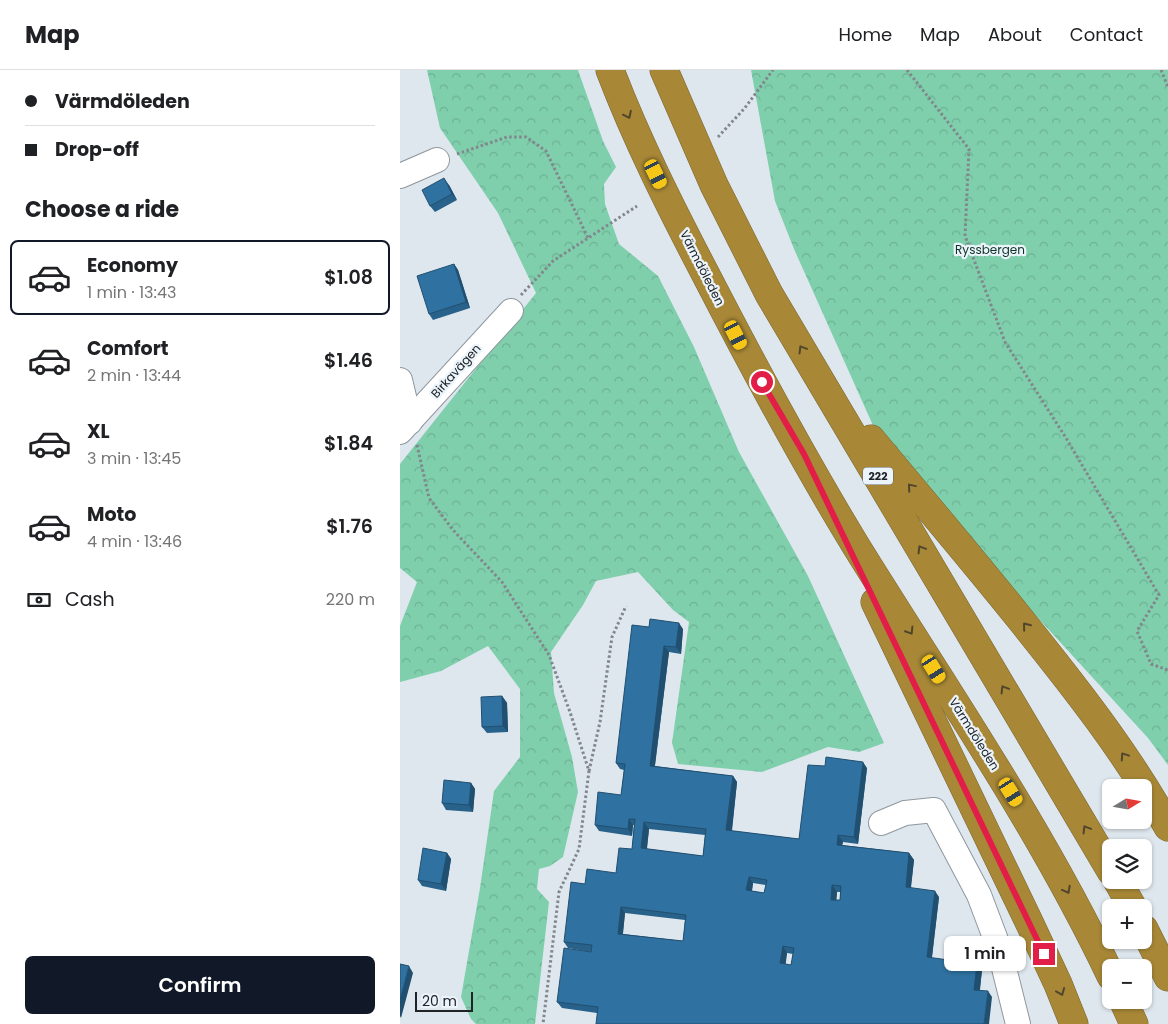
<!DOCTYPE html>
<meta charset="utf-8">
<style>
:root{--surface:#fff;--page:#f6f6f6;--text:#202124;--muted:#757577;--line:#e0e0e0;--accent:#111827}
body{margin:0;font-family:Poppins,sans-serif;background:var(--page);color:var(--text);height:100vh;display:flex;flex-direction:column;font-size:19px;white-space:nowrap}
*{box-sizing:border-box;margin:0}
p{font-size:16px;color:var(--muted)}
.icon{flex:none;width:28px;height:28px;fill:none;stroke:currentColor;stroke-width:2;stroke-linecap:round;stroke-linejoin:round}
.map{position:relative;flex:1;overflow:hidden}
.sheet{display:flex;flex-direction:column;background:var(--surface);width:400px}
.sheet>*{flex:none}
.guide{display:grid;align-content:center;height:110px;padding:0 25px;background:var(--surface)}
.needle{width:32px;rotate:79deg}
.tools{position:absolute;left:702px;top:709px;display:grid;gap:10px}
.tools a{display:grid;place-items:center;width:50px;height:50px;border-radius:8px;background:var(--surface);box-shadow:0 1px 4px #0004;font-size:25px}
.scale{position:absolute;left:15px;bottom:12px;width:58px;box-sizing:border-box;padding-left:5px;border:2px solid #202326;border-top:0;font-size:14px;line-height:18px;white-space:nowrap;color:#202326;-webkit-text-stroke:4px #ebf4fb;paint-order:stroke}
.end{position:absolute;width:22px;height:22px;margin:-11px;border:6px solid #e11d48;background:#fff;box-shadow:0 0 0 2px #fff}
.from{border-radius:50%}
.bubble{position:absolute;height:35px;border-radius:8px;background:var(--surface);box-shadow:0 1px 4px #0004;font-size:16px;font-weight:600;line-height:35px;text-align:center}
.car{position:absolute;width:15px;height:30px;margin:-15px -8px;border-radius:6px;box-shadow:0 0 4px 1px #0007;background:linear-gradient(#f5c518 24%,#345 0 40%,#f5c518 0 76%,#345 0 86%,#f5c518 0)}
.guide b{display:flex;align-items:center;gap:18px;height:48px;font-size:19px}
.guide b+b{border-top:1px solid var(--line)}
.guide i{width:12px;height:12px;background:var(--text)}
ul{padding:0;list-style:none}
li{display:flex;align-items:center;gap:15px;height:75px;margin:0 10px 8px;padding:0 15px;border:2px solid transparent;border-radius:8px}
li div{flex:1}
li b{display:block;font-size:19px}
li em{font-style:normal;font-weight:600}
li.on{border-color:var(--accent)}
li>.icon{width:45px;height:45px;stroke-width:1.5}
h2{padding:0 25px;font-size:22px;line-height:60px}
.pay{display:flex;align-items:center;gap:12px;height:55px;padding:0 25px;font-size:19px}
.pay p{margin-inline-start:auto}
.cta{display:flex;gap:10px;margin-top:auto;padding:10px 25px}
.cta a{flex:1;height:58px;border-radius:8px;background:var(--accent);color:#fff;font-size:20px;font-weight:600;line-height:58px;text-align:center}
header{display:flex;align-items:center;gap:30px;box-sizing:border-box;height:70px;padding:0 25px;background:var(--surface);border-bottom:1px solid var(--line)}
header strong{font-size:24px}
nav{display:flex;gap:28px;margin-inline-start:auto;font-size:18px}
main{display:flex;flex:1;min-height:0}
.map>svg:first-child{display:block}
.forest{fill:url(#forest-crowns)}
.lines{fill:none;stroke-linecap:round;stroke-linejoin:round}
.minor-casing{stroke:#8f979e;stroke-width:26}
.highway-casing{stroke:#786531;stroke-width:29}
.path{stroke:#81878c;stroke-width:3;stroke-dasharray:2.5 2.5;stroke-linecap:butt}
.minor{stroke:#fff;stroke-width:24}
.highway{stroke:#a88837;stroke-width:28}
.wall{fill:#28618a;fill-rule:evenodd}
.shaded-wall{fill:#214f70}
.building{fill:#2f71a0;stroke:#214f70;fill-rule:evenodd}
.oneway{stroke:#50462c}
.route{stroke:#e11d48;stroke-width:6}
.labels{text-anchor:middle;stroke-width:4.5;stroke-linejoin:round;paint-order:stroke}
.shield{fill:#ebf4fb;stroke:#5d6266;stroke-width:1}
.shield-label{font-size:11px;font-weight:bold;fill:#202326}
.park-label{font-size:12px;fill:#0e3526;stroke:#ebf4fb}
.street-label{font-size:12px;fill:#202326;stroke:#ebf4fb}
</style>
<header>
<strong>Map</strong>
<nav><a>Home</a><a>Map</a><a>About</a><a>Contact</a></nav>
</header>
<main>
<section class="sheet">
<div class="guide">
<b><i class="from"></i>Värmdöleden</b>
<b><i></i>Drop-off</b>
</div>
<h2>Choose a ride</h2>
<ul>
<li class="on"><svg class="icon" aria-label="car" viewBox="0 0 24 24"><path d="M5 17H2v-5l4-1 3-4h7l3 4 3 1v5h-3M9 17h6M6 11h13"/><circle cx="7" cy="17" r="2"/><circle cx="17" cy="17" r="2"/></svg><div><b>Economy</b><p>1 min · 13:43</p></div><em>$1.08</em></li>
<li><svg class="icon" aria-label="car" viewBox="0 0 24 24"><path d="M5 17H2v-5l4-1 3-4h7l3 4 3 1v5h-3M9 17h6M6 11h13"/><circle cx="7" cy="17" r="2"/><circle cx="17" cy="17" r="2"/></svg><div><b>Comfort</b><p>2 min · 13:44</p></div><em>$1.46</em></li>
<li><svg class="icon" aria-label="car" viewBox="0 0 24 24"><path d="M5 17H2v-5l4-1 3-4h7l3 4 3 1v5h-3M9 17h6M6 11h13"/><circle cx="7" cy="17" r="2"/><circle cx="17" cy="17" r="2"/></svg><div><b>XL</b><p>3 min · 13:45</p></div><em>$1.84</em></li>
<li><svg class="icon" aria-label="car" viewBox="0 0 24 24"><path d="M5 17H2v-5l4-1 3-4h7l3 4 3 1v5h-3M9 17h6M6 11h13"/><circle cx="7" cy="17" r="2"/><circle cx="17" cy="17" r="2"/></svg><div><b>Moto</b><p>4 min · 13:46</p></div><em>$1.76</em></li>
</ul>
<div class="pay"><svg class="icon" aria-label="cash" viewBox="0 0 24 24"><path d="M3 7h18v10H3z"/><circle cx="12" cy="12" r="2"/></svg>Cash<p>220 m</p></div>
<div class="cta"><a>Confirm</a></div>
</section>
<div class="map">
<svg width="768" height="954" viewBox="0 0 768 954">
<defs>
<pattern id="forest-crowns" width="20" height="18" patternUnits="userSpaceOnUse" patternTransform="scale(1.25)"><rect width="20" height="18" fill="#7fcfac"/><path d="M2 6a3 3 0 1 1 6 0M12 15a3 3 0 1 1 6 0" fill="none" stroke="#6db194"/></pattern>
</defs>
<rect width="100%" height="100%" fill="#dee7ee"/>
<g class="forest">
<path d="M 27,0 L 178,0 L 203,71 L 216,97 L 204,114 L 205,134 L 219,174 L 258,206 L 294,277 L 339,382 L 408,506 L 484,673 L 459,682 L 428,677 L 362,702 L 278,694 L 272,673 L 289,552 L 273,540 L 238,502 L 196,511 L 183,535 L 151,582 L 154,623 L 172,687 L 178,722 L 163,787 L 150,796 L 139,799 L 137,819 L 149,832 L 135,954 L 76,954 L 71,949 L 61,927 L 80,818 L 94,721 L 120,687 L 120,619 L 88,576 L 41,601 L 0,612 L 0,556 L 17,512 L 0,498 L 0,394 L 136,223 L 98,143 L 40,58 Z"/>
<path d="M 351,0 L 768,0 L 768,695 L 748,668 L 484,380 L 394,179 L 375,131 Z"/>
</g>
<g class="lines">
<defs>
<g id="minor">
<path d="M 0,106 L 37,90"/>
<path d="M 0,310 L 10,352"/>
<path d="M 0,362 L 111,241"/>
<path d="M 481,753 L 505,743 L 534,740 L 579,825 L 599,878 L 618,954"/>
</g>
<g id="highway">
<path d="M 210,0 C 237,71 272,140 307,207 C 354,298 403,389 456,476 C 544,618 639,755 711,906"/>
<path d="M 264,0 L 314,115 L 369,224 L 711,801"/>
<path d="M 471,369 C 522,430 572,489 621,550 C 674,616 727,683 768,757"/>
<path d="M 475,532 L 630,854 L 658,914 L 674,954"/>
<path d="M 717,810 L 733,838"/>
<path d="M 744,859 L 768,907"/>
<path d="M 723,930 L 734,954"/>
</g>
</defs>
<use href="#minor" class="minor-casing"/>
<use href="#highway" class="highway-casing"/>
<g class="path">
<path d="M 507,0 L 569,79 L 565,166 L 605,272 L 666,368 L 759,525 L 737,561 L 751,594 L 768,600"/>
<path d="M 761,0 L 768,17"/>
<path d="M 318,67 L 344,39 L 373,0"/>
<path d="M 57,84 L 107,67 L 126,67 L 146,81 L 188,168"/>
<path d="M 121,225 L 153,191 L 237,136"/>
<path d="M 17,375 L 29,428 L 53,460 L 102,512 L 149,585 L 170,642 L 189,701 L 179,779 L 159,822 L 143,954"/>
<path d="M 189,701 L 200,652 L 212,567 L 226,536"/>
</g>
<use href="#minor" class="minor"/>
<use href="#highway" class="highway"/>
</g>
<g class="wall">
<path d="M 49,115 L 57,130 L 35,142 L 30,136 Z"/>
<path d="M 54,194 L 58,200 L 70,238 L 33,250 L 29,244 Z"/>
<path d="M 249,557 L 283,559 L 281,584 L 269,582 L 255,696 L 333,706 L 337,712 L 332,761 L 399,769 L 425,696 L 467,698 L 458,774 L 443,772 L 442,775 L 509,783 L 514,790 L 511,818 L 539,827 L 532,888 L 582,900 L 580,920 L 592,927 L 197,943 L 162,938 L 157,932 L 191,882 L 168,878 L 164,872 L 185,814 L 216,803 L 232,779 L 234,755 L 233,755 L 232,766 L 199,761 L 195,755 L 221,725 L 224,700 L 220,699 L 216,693 ZM 249,759 L 305,765 L 303,786 L 247,779 ZM 353,813 L 366,815 L 364,823 L 352,821 ZM 437,822 L 440,822 L 440,830 L 436,830 ZM 225,843 L 285,850 L 283,871 L 223,864 ZM 387,883 L 393,884 L 391,895 L 385,894 Z"/>
<path d="M 102,626 L 107,633 L 108,662 L 87,663 L 82,657 Z"/>
<path d="M 71,713 L 75,719 L 73,742 L 46,740 L 42,733 Z"/>
<path d="M 47,783 L 51,789 L 46,821 L 22,816 L 18,810 Z"/>
</g>
<g class="shaded-wall">
<path d="M 44,108 L 49,115 L 57,130 L 52,124 Z"/>
<path d="M 54,194 L 58,200 L 70,238 L 66,232 Z"/>
<path d="M 279,553 L 283,559 L 281,584 L 276,577 Z"/>
<path d="M 264,576 L 269,582 L 254,702 L 250,696 Z"/>
<path d="M 102,626 L 107,633 L 108,662 L 103,656 Z"/>
<path d="M 463,692 L 467,698 L 458,774 L 454,767 Z"/>
<path d="M 333,706 L 337,712 L 331,767 L 326,760 Z"/>
<path d="M 71,713 L 75,719 L 73,742 L 69,735 Z"/>
<path d="M 229,749 L 233,755 L 232,766 L 228,759 Z"/>
<path d="M 244,752 L 249,759 L 246,785 L 241,778 Z"/>
<path d="M 438,765 L 443,772 L 441,781 L 437,775 Z"/>
<path d="M 47,783 L 51,789 L 46,821 L 41,814 Z"/>
<path d="M 509,783 L 514,790 L 510,823 L 506,817 Z"/>
<path d="M 349,807 L 353,813 L 351,826 L 346,820 Z"/>
<path d="M 432,815 L 437,822 L 436,836 L 431,830 Z"/>
<path d="M 535,821 L 539,827 L 531,894 L 527,887 Z"/>
<path d="M 221,837 L 225,843 L 222,870 L 218,864 Z"/>
<path d="M 383,876 L 387,883 L 385,900 L 380,893 Z"/>
<path d="M 577,894 L 582,900 L 579,926 L 574,920 Z"/>
<path d="M 9,896 L 13,903 L 1,948 L 0,946 L 0,930 Z"/>
<path d="M 588,921 L 592,927 L 589,954 L 584,954 Z"/>
</g>
<g class="building">
<path d="M 44,108 L 52,124 L 30,136 L 22,120 Z"/>
<path d="M 54,194 L 66,232 L 29,244 L 17,206 Z"/>
<path d="M 250,549 L 279,553 L 276,577 L 264,576 L 250,696 L 333,706 L 326,760 L 399,769 L 408,695 L 425,696 L 426,687 L 463,692 L 454,767 L 438,765 L 437,775 L 509,783 L 506,817 L 535,821 L 527,887 L 577,894 L 574,920 L 588,921 L 584,954 L 196,954 L 198,937 L 157,932 L 164,878 L 191,882 L 192,875 L 164,872 L 171,812 L 185,814 L 187,799 L 216,803 L 219,778 L 232,779 L 235,749 L 229,749 L 228,759 L 195,755 L 198,722 L 221,725 L 225,694 L 216,693 L 232,555 L 249,557 ZM 244,752 L 306,759 L 303,786 L 241,778 ZM 349,807 L 367,810 L 364,823 L 346,820 ZM 432,815 L 441,816 L 440,830 L 431,830 ZM 221,837 L 286,845 L 283,871 L 218,864 ZM 383,876 L 394,878 L 391,895 L 380,893 Z"/>
<path d="M 102,626 L 103,656 L 82,657 L 81,627 Z"/>
<path d="M 44,710 L 71,713 L 69,735 L 42,733 Z"/>
<path d="M 23,778 L 47,783 L 41,814 L 18,810 Z"/>
<path d="M 0,894 L 9,896 L 0,930 Z"/>
</g>
<defs><path id="oneway-chevron" d="M-2-3.5L2.5 0L-2 3.5" fill="none" stroke-width="1.6" stroke-linecap="round" stroke-linejoin="round" transform="scale(1.25)"/></defs>
<g class="oneway">
<use href="#oneway-chevron" transform="translate(228 45) rotate(64)"/>
<use href="#oneway-chevron" transform="translate(402 279) rotate(-121)"/>
<use href="#oneway-chevron" transform="translate(511 417) rotate(-130)"/>
<use href="#oneway-chevron" transform="translate(521 479) rotate(-121)"/>
<use href="#oneway-chevron" transform="translate(626 556) rotate(-129)"/>
<use href="#oneway-chevron" transform="translate(510 561) rotate(58)"/>
<use href="#oneway-chevron" transform="translate(604 619) rotate(-121)"/>
<use href="#oneway-chevron" transform="translate(724 686) rotate(-124)"/>
<use href="#oneway-chevron" transform="translate(686 759) rotate(-121)"/>
<use href="#oneway-chevron" transform="translate(667 820) rotate(62)"/>
<use href="#oneway-chevron" transform="translate(661 922) rotate(68)"/>
</g>
<g class="lines">
<path class="route" d="M 362,312 L 404,384 L 644,884"/>
</g>
<g class="labels">
<rect class="shield" x="463" y="397.5" width="30" height="17" rx="4"/>
<g class="shield-label">
<text x="478" y="410">222</text>
</g>
<g class="park-label">
<text x="590" y="184">Ryssbergen</text>
</g>
<g class="street-label">
<text transform="translate(302 198) rotate(63)" y="4">Värmdöleden</text>
<text transform="translate(56 301) rotate(-48)" y="4">Birkavägen</text>
<text transform="translate(574 664) rotate(58)" y="4">Värmdöleden</text>
</g>
</g>
</svg>
<div class="tools">
<a><svg class="needle" viewBox="-14 -14 28 28"><path d="M0-13l5 13h-10z" fill="#e53935"/><path d="M0 13l5-13h-10z" fill="#757577"/></svg></a>
<a><svg class="icon" aria-label="layers" viewBox="0 0 24 24"><path d="M12 4l9 5-9 5-9-5zM3 14l9 5 9-5"/></svg></a>
<a>+</a>
<a>−</a>
</div>
<div class="scale">20 m</div>
<i class="end from" style="left:362px;top:312px"></i>
<i class="end" style="left:644px;top:884px"></i>
<div class="bubble" style="left:544px;top:866px;width:82px">1 min</div>
<i class="car" style="left:256px;top:104px;rotate:154deg"></i>
<i class="car" style="left:336px;top:265px;rotate:153deg"></i>
<i class="car" style="left:534px;top:599px;rotate:148deg"></i>
<i class="car" style="left:611px;top:722px;rotate:148deg"></i>
</div>
</main>
